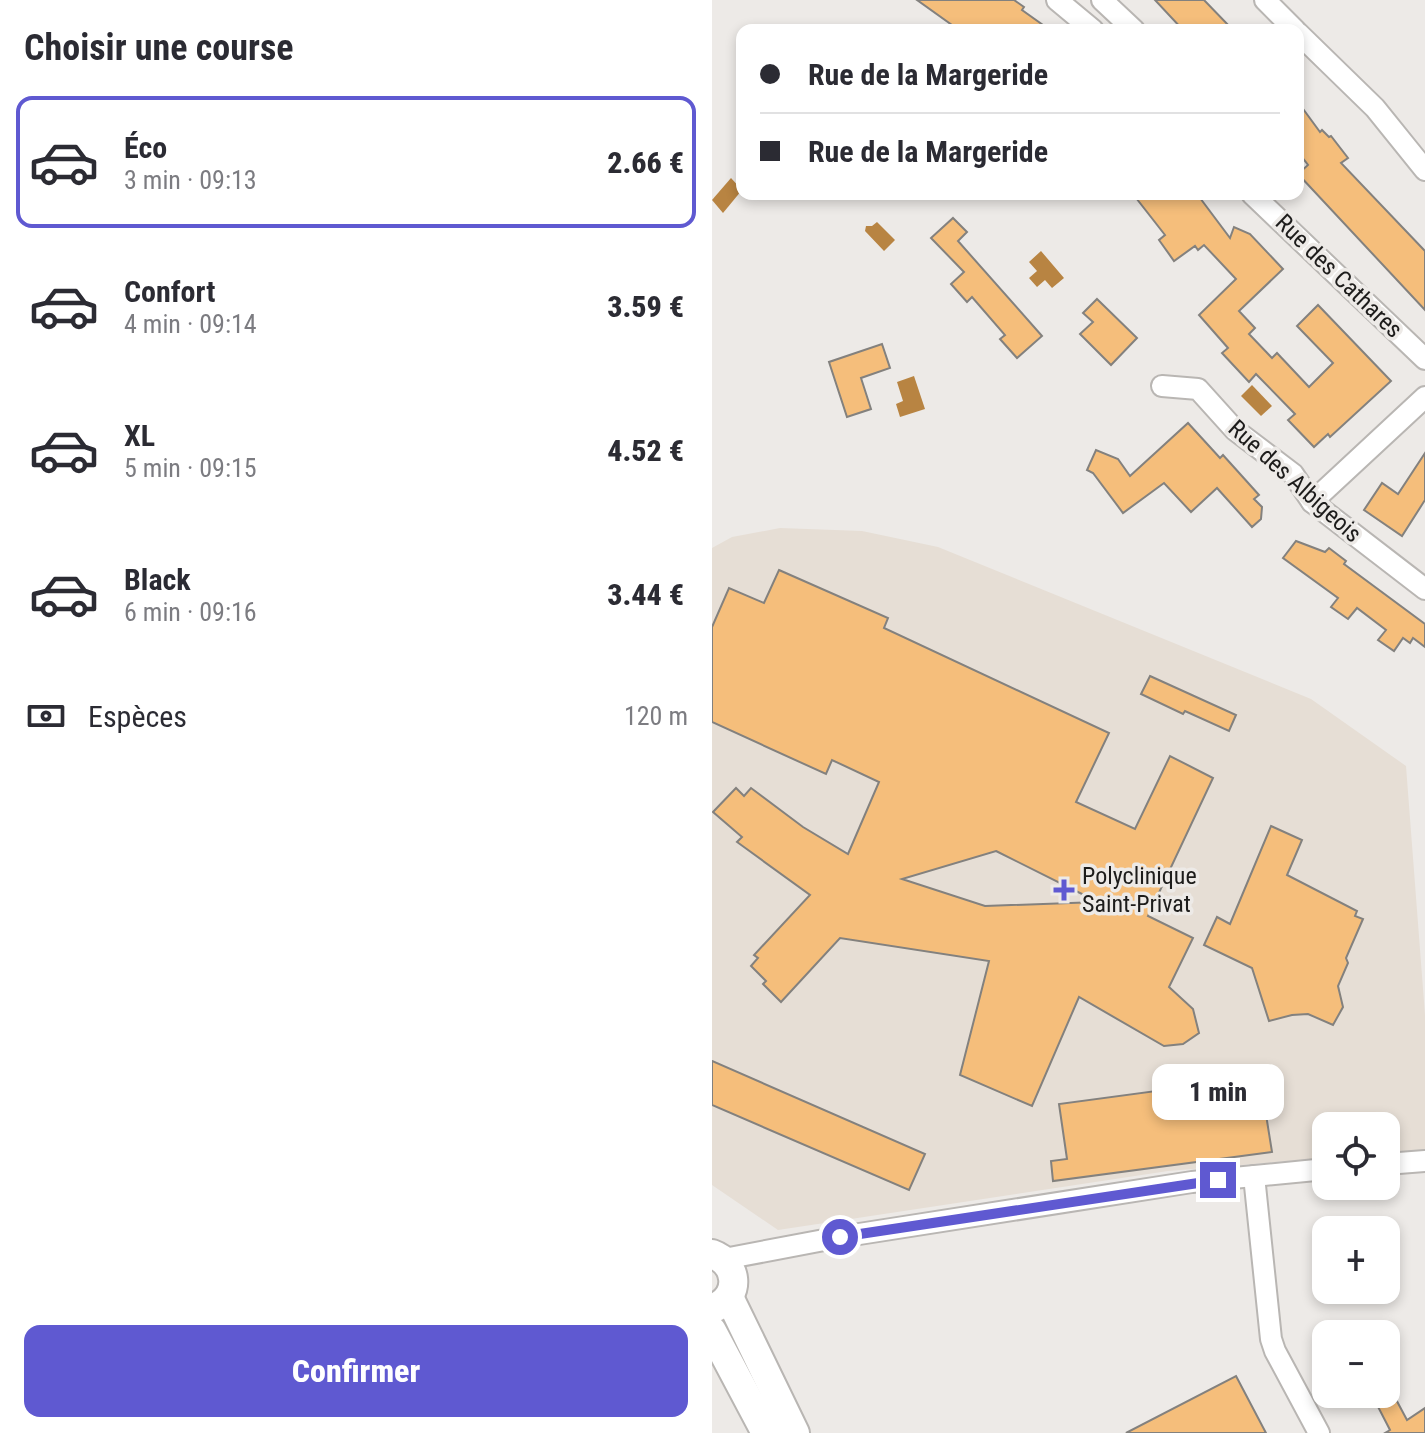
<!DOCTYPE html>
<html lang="fr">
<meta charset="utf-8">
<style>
:root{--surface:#fff;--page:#f7f7f7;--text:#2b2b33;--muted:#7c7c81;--line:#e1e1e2;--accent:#5f59d1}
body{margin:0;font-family:"Roboto Condensed",sans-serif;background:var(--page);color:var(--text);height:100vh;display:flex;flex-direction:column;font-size:30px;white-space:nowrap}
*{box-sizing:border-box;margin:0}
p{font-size:26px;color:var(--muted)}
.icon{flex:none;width:44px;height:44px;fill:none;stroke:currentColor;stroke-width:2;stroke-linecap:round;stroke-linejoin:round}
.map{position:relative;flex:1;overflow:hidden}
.details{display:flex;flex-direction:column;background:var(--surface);width:712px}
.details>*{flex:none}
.top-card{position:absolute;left:24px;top:24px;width:568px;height:176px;border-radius:16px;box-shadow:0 4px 12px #0003;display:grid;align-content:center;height:176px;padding:0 24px;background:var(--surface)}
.tools{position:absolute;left:600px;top:1112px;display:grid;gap:16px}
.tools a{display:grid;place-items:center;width:88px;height:88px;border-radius:16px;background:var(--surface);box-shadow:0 4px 12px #0003;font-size:40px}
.end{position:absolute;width:36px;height:36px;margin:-18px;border:10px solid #5f59d1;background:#fff;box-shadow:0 0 0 4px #fff}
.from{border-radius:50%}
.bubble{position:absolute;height:56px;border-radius:16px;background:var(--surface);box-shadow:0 4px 12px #0003;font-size:26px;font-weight:800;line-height:56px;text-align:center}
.top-card b{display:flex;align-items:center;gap:28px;height:76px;font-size:30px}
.top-card b+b{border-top:2px solid var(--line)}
.top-card i{width:20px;height:20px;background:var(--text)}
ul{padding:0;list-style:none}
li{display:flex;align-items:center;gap:24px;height:132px;margin:0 16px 12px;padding:0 8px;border:4px solid transparent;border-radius:16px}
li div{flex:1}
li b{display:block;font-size:30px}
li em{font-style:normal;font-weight:800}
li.selected{border-color:var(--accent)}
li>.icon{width:72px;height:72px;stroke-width:1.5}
h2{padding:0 24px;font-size:36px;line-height:96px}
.pay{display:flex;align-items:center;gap:20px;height:88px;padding:0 24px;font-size:30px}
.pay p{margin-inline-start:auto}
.button{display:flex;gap:16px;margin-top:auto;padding:16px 24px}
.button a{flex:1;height:92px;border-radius:16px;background:var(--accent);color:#fff;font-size:32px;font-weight:800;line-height:92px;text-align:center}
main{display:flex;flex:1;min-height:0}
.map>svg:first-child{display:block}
.built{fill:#e6ded5}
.water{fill:#b88442}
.building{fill:#f5be7b;stroke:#83817e;stroke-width:2;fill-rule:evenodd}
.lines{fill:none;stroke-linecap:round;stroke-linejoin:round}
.street-casing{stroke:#b9b6b3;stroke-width:24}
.secondary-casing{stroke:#b9b6b3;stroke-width:32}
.street{stroke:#fff;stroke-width:20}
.secondary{stroke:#fff;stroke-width:28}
.route{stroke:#5f59d1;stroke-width:10}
.poi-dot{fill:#5f59d1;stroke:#edeae7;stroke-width:3}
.labels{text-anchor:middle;stroke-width:7;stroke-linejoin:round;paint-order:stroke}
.street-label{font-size:24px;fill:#1d1c1b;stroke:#edeae7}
.poi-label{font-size:24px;fill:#1d1c1b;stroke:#edeae7;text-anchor:start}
</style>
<main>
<section class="details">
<h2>Choisir une course</h2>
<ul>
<li class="selected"><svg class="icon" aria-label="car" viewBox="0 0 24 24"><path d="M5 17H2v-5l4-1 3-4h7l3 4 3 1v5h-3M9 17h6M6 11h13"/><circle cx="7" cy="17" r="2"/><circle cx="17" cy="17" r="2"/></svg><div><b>Éco</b><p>3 min · 09:13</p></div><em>2.66 €</em></li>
<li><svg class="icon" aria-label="car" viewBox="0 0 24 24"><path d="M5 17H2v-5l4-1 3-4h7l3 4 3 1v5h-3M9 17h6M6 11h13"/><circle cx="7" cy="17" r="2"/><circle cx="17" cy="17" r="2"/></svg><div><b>Confort</b><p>4 min · 09:14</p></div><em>3.59 €</em></li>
<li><svg class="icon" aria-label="car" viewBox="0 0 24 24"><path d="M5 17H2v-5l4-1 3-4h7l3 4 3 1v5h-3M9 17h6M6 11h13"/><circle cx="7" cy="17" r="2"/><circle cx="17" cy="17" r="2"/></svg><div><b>XL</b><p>5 min · 09:15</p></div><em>4.52 €</em></li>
<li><svg class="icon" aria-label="car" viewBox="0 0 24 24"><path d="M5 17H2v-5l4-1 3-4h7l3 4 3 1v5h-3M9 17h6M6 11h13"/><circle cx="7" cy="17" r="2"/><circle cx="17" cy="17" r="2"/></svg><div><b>Black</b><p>6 min · 09:16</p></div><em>3.44 €</em></li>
</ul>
<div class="pay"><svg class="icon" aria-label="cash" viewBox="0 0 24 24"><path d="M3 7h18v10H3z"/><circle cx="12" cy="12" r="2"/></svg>Espèces<p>120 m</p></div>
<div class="button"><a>Confirmer</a></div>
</section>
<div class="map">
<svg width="713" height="1433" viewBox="0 0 713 1433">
<rect width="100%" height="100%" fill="#edeae7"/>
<path class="built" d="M 68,528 L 150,531 L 226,547 L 599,699 L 694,766 L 713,1015 L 713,1150 L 674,1153 L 674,1126 L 614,1126 L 614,1158 L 456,1171 L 66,1230 L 0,1185 L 0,548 L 20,537 Z"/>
<g class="water">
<path d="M 19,178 L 30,190 L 11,213 L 0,200 Z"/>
<path d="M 165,222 L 183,240 L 172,251 L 153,231 L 154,226 L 160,226 Z"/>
<path d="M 329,251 L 352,278 L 340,288 L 333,280 L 325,287 L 317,278 L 325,271 L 317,262 Z"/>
<path d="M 202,376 L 213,409 L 188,417 L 184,404 L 191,401 L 185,382 Z"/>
<path d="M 540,385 L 560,406 L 549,416 L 529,396 Z"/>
</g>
<g class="building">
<path d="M 205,0 L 302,0 L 312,7 L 310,10 L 338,30 L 247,30 Z"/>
<path d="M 443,0 L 492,0 L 521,30 L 471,30 Z"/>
<path d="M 586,102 L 608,132 L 610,130 L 617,137 L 619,136 L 636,158 L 629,163 L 713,251 L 713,310 L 586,174 L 596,165 L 586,152 Z"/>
<path d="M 421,194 L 485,194 L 518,238 L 522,227 L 538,234 L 571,269 L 527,311 L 543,328 L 537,334 L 560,358 L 565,353 L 597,387 L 621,363 L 585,326 L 606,305 L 679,381 L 618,437 L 616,434 L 602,447 L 576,420 L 583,414 L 544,374 L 537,382 L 510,353 L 516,348 L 487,315 L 524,279 L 492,245 L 486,250 L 483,246 L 462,261 L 447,240 L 453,235 Z"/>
<path d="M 241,218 L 255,232 L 246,241 L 330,336 L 305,358 L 288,339 L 293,335 L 260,297 L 255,302 L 239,284 L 252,272 L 219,238 Z"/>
<path d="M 385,299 L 425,338 L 399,365 L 368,334 L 381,322 L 371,313 Z"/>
<path d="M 170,344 L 178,368 L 149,378 L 159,409 L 135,417 L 117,362 Z"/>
<path d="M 476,423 L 508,458 L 511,455 L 547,495 L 542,499 L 550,507 L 549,519 L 540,527 L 505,488 L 479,512 L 452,483 L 411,513 L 381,473 L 375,470 L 384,450 L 406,459 L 418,476 Z"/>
<path d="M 713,453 L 713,500 L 690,536 L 652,510 L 670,483 L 686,494 Z"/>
<path d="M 584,541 L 613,552 L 617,548 L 634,561 L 632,564 L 713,624 L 713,647 L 701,638 L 698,643 L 691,638 L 682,651 L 666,640 L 674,630 L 645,608 L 636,619 L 619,607 L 626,598 L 571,558 Z"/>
<path d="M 67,570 L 176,618 L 172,628 L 397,733 L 364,802 L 423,829 L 458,756 L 501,778 L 436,916 L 481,938 L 457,987 L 481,1009 L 487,1033 L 471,1044 L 452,1046 L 367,997 L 320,1106 L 248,1075 L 277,961 L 128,938 L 69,1002 L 51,984 L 54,981 L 39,966 L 46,958 L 42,955 L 98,895 L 25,842 L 30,837 L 1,812 L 24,788 L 32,796 L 39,788 L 91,827 L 136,854 L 167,782 L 120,760 L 114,774 L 0,722 L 0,627 L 17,588 L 52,603 ZM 284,851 L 386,902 L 273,906 L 190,879 Z"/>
<path d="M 438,676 L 524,715 L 517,731 L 473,711 L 471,714 L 429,694 Z"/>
<path d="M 559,826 L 590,840 L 575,875 L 645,911 L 643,916 L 651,919 L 634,958 L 636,963 L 626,986 L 631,1007 L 621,1025 L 596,1014 L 580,1015 L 557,1021 L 540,968 L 492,945 L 505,917 L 518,924 Z"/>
<path d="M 0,1061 L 213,1154 L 197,1190 L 0,1105 Z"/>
<path d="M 548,1077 L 560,1152 L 341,1181 L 339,1161 L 355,1159 L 347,1104 Z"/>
<path d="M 524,1376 L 554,1433 L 414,1433 Z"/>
<path d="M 679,1390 L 695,1420 L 713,1408 L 713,1433 L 673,1433 L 678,1430 L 662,1399 Z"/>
</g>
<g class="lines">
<defs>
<g id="street">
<path d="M 345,0 L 381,30"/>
<path d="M 390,0 L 422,30"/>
<path d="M 553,0 L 583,30"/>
<path d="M 586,33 L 663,108 L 713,170"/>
<path d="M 540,194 L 713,359"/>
<path d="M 450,386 L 486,389 L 523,430 L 581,474 L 600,502 L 713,589"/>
<path d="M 600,502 L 713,397"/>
<path d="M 674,1164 L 713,1161"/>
<path d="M 542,1176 L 559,1339 L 563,1351 L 607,1433"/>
<path d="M 12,1259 L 128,1237 L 480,1182 L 614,1169"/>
</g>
<g id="secondary">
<path d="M 0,1254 C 25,1263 30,1294 4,1307"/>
<path d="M 17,1297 L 83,1433"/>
<path d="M 0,1331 L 54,1433"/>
</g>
</defs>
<use href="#street" class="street-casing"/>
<use href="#secondary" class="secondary-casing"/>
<use href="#street" class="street"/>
<use href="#secondary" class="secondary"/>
</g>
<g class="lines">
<path class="route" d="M 128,1237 L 506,1180"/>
</g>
<path class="poi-dot" d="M348 878h8v8h8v8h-8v8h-8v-8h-8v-8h8z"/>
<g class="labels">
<g class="street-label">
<text transform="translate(627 276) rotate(44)" y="8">Rue des Cathares</text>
<text transform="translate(583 481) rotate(42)" y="8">Rue des Albigeois</text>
</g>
<g class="poi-label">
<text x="370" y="884">Polyclinique<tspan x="370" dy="28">Saint-Privat</tspan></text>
</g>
</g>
</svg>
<div class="tools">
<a><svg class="icon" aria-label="locate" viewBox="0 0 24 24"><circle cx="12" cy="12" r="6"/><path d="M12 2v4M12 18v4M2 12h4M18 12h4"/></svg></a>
<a>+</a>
<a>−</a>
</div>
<i class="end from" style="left:128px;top:1237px"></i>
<i class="end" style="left:506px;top:1180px"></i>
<div class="bubble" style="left:440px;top:1064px;width:132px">1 min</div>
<div class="top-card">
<b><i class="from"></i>Rue de la Margeride</b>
<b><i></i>Rue de la Margeride</b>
</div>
</div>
</main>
